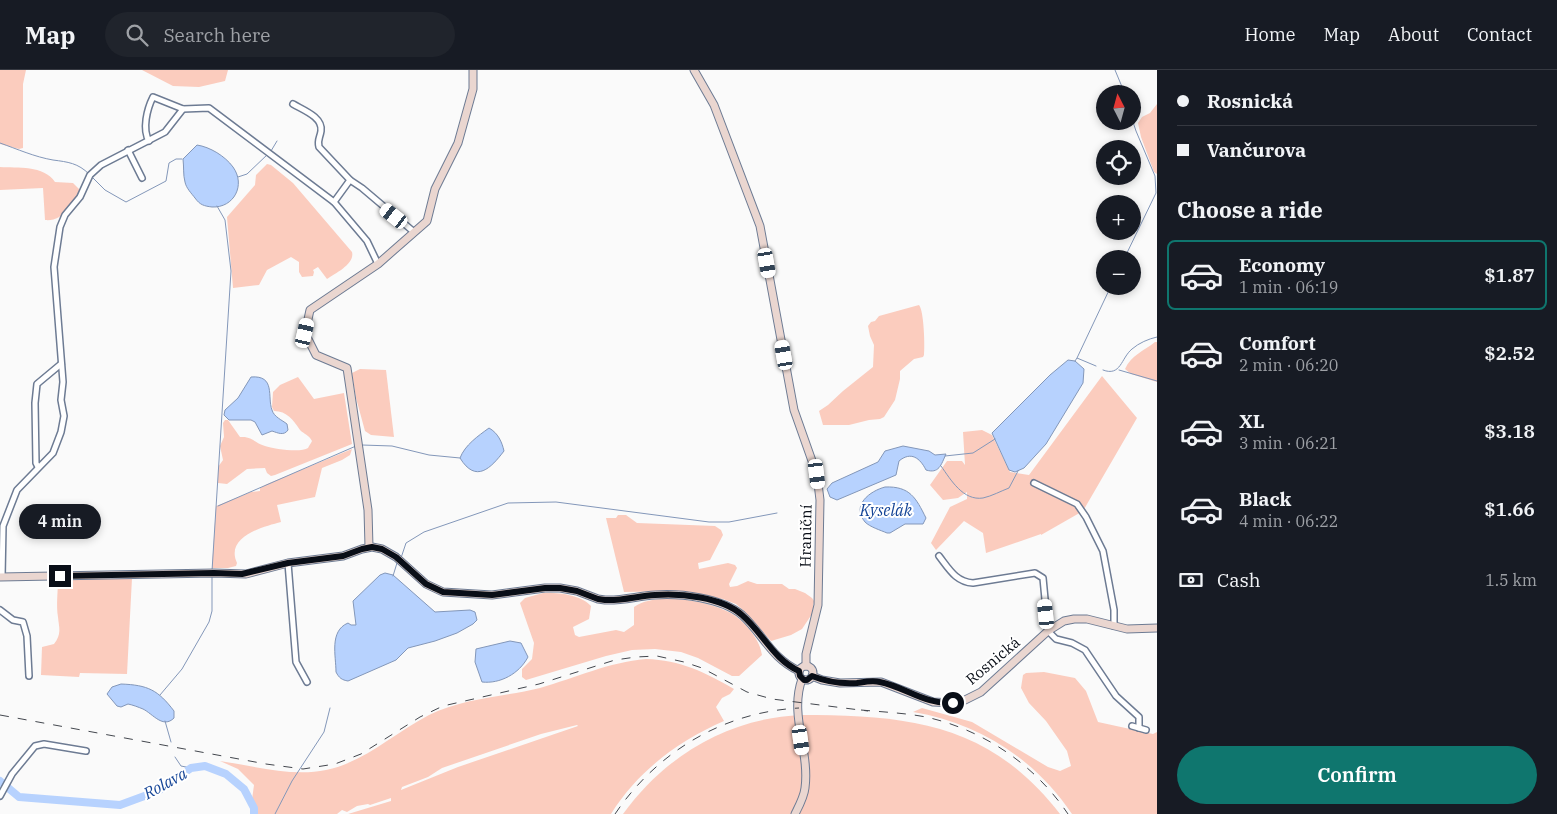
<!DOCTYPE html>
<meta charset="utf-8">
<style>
:root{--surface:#171b24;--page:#20242c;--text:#f1f3f6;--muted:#9ea1a6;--line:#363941;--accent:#0f766e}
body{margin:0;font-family:"IBM Plex Serif",serif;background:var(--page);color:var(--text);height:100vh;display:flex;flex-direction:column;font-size:19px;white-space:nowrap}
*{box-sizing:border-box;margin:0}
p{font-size:16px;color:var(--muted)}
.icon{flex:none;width:28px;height:28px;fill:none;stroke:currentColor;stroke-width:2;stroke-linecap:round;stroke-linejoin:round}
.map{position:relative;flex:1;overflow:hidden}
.sheet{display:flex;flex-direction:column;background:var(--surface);width:400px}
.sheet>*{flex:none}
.guide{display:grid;align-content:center;height:110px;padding:0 20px;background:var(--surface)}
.needle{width:32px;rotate:354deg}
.fabs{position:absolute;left:1096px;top:15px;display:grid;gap:10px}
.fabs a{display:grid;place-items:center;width:45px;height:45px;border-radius:50%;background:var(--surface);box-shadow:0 2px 8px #0003;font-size:25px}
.end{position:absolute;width:22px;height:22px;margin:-11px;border:6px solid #090e17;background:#fff;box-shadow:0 0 0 2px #fff}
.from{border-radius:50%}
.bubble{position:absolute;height:35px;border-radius:18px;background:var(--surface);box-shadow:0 2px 8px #0003;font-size:16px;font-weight:600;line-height:35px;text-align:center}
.car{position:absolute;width:15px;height:30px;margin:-15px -8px;border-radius:6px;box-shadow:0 0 4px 1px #0007;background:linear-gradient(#fff 24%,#345 0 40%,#fff 0 76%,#345 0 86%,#fff 0)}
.guide b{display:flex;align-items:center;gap:18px;height:48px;font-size:19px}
.guide b+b{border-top:1px solid var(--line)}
.guide i{width:12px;height:12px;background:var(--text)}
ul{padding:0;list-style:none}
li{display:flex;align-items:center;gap:15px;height:70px;margin:0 10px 8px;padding:0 10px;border:2px solid transparent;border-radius:8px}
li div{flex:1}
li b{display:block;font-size:19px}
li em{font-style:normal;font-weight:600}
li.current{border-color:var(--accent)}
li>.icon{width:45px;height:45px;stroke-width:1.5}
h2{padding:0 20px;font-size:22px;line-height:60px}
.pay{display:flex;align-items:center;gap:12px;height:55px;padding:0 20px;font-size:19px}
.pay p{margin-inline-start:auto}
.cta{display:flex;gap:10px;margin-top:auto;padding:10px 20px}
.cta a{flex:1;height:58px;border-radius:30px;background:var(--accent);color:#fff;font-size:20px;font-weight:600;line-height:58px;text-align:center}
header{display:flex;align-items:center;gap:30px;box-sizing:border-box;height:70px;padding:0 25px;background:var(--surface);border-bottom:1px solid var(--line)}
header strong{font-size:24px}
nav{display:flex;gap:28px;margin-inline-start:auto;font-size:18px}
.search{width:350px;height:45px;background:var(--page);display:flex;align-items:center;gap:12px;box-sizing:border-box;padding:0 18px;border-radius:28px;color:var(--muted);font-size:19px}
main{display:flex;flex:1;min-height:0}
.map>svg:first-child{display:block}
.green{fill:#fbccbe;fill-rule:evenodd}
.water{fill:#b7d2fe;stroke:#8397b9}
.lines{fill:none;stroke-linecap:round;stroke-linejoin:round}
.stream{stroke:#8397b9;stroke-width:1}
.river{stroke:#b7d2fe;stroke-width:8}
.street-casing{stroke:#6d7b93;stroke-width:8}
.secondary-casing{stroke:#6d7b93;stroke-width:9}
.street{stroke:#fff;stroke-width:5}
.secondary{stroke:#ead6d0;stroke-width:7}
.rail{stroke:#43474e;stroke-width:1;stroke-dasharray:9 9;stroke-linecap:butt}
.route{stroke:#090e17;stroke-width:6}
.labels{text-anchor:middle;stroke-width:4;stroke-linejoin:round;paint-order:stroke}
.street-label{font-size:15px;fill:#090e17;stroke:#fff}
.water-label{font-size:16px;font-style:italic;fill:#154597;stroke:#fff}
</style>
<header>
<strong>Map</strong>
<div class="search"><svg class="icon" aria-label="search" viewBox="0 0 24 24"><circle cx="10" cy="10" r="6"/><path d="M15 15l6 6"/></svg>Search here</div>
<nav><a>Home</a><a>Map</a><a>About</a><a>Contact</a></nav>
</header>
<main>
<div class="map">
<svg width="1157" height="744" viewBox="0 0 1157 744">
<rect width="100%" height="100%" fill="#fafafa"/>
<g class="green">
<path d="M 0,0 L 26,0 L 23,14 L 23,78 L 19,79 L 0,74 Z"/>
<path d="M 142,0 L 228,0 L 225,11 L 199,17 L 173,16 Z"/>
<path d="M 1157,34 L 1157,104 L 1154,102 L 1141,67 L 1138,53 L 1142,47 L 1150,43 Z"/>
<path d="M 267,94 L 271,95 L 293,113 L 352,182 C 355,194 336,203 327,209 L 318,197 L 313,200 L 314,202 L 313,206 L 302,207 L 299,202 L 299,192 L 291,187 L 267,200 L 259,215 L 233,218 L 227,147 L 255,115 L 256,105 Z"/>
<path d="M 0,97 C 17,98 44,95 55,112 L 73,113 L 81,121 C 73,134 63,152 45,150 L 43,118 L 0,120 Z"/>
<path d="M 919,235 C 924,241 925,276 924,285 L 923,287 L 914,289 L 900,301 L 900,309 L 895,330 L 884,347 L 880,349 L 869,350 L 849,355 L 823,355 L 819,341 L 828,335 L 843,321 L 873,297 L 874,275 L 870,266 L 868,256 L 871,252 L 875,251 L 879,246 Z"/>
<path d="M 1155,272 L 1157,272 L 1157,312 L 1131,304 L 1125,299 C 1131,285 1144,281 1155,272 Z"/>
<path d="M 360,299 L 386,300 L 394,367 L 371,365 L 365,361 L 356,328 L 352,303 Z"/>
<path d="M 1102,306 L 1137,348 L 1083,441 L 1041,465 L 1041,464 L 986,483 L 983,463 L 964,451 L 936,480 L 931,473 L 950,437 L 967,429 L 967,422 L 958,428 L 943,430 L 930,415 L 947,391 L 962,391 L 965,395 L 963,362 L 982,360 L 992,365 L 1010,402 L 1029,405 Z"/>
<path d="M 298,307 L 314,329 L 344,323 L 352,374 L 275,405 L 271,406 L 267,403 L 265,398 L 247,399 L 227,414 L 218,413 L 218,397 L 223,390 L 220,376 L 224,367 L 223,353 L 225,350 L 228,350 L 240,367 C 253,366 254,373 265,376 C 274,379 301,383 308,378 C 309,376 311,373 312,371 C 309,365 304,364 300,360 C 293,350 287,341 274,341 L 272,337 L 273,322 L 280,315 Z"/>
<path d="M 352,379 L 350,385 L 342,390 L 322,398 L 315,427 L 277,435 L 281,452 C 262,457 225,467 237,493 L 236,496 L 228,498 L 212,498 L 216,436 L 251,422 L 260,421 L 260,418 L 267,414 Z"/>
<path d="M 618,445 L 626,445 L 637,453 L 715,456 L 721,460 L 723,465 L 710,490 L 698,493 L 699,499 L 728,493 L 735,495 L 737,498 L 729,514 L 730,517 L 737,516 L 748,511 L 757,514 L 782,514 L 789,519 L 795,519 L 805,523 L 812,528 L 814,531 L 812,544 L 802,559 L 791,565 L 771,571 L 744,541 L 736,534 L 723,529 L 678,521 L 624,522 L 606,448 L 616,448 Z"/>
<path d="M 132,508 L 127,604 L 80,603 L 79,607 L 41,605 L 42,577 L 54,574 C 62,564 59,558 58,547 C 56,535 58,521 58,509 Z"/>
<path d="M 543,523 C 557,522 581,525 591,536 L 589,549 L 573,557 L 575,565 L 579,567 L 616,560 L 624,562 L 634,555 L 634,537 C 656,521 712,531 734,545 C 747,554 760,570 762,585 L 739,606 L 732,606 L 698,588 L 681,582 L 655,579 L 632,580 L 606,586 L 526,610 L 522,607 L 522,599 L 532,589 L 534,573 L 520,533 L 525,528 Z"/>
<path d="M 646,589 C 681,590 704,602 734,619 L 730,624 L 722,628 L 716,637 L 724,651 C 678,671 638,701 611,744 L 348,744 L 391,731 L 391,728 L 370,735 L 368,734 L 357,736 L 347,742 L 342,740 L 337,744 L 250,744 L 254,715 L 238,699 L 220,691 C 254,696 292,707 326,700 C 365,692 394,663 429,645 C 463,628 504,627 540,618 C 575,608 609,592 646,589 ZM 577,655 L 578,656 L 458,697 L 401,720 L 402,717 L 428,707 L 442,698 L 541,664 Z"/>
<path d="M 1044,602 L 1075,608 L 1086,621 L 1098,652 L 1153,664 L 1157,662 L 1157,744 L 1072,744 C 1035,689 979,653 913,642 L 922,638 L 972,652 L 1048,697 L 1060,701 L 1071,696 L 1067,681 L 1046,651 L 1029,633 L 1021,618 L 1023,605 L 1026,603 Z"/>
<path d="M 801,645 C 908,645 990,653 1060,744 L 623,744 C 665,686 728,648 801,645 Z"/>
</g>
<g class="water">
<path d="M 197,75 C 210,77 225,86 233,97 C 246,115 234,138 212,137 C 204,136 200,135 195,128 C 192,124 186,118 185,112 C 183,105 184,97 183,89 Z"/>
<path d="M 1068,290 L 1075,291 L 1084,299 L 1083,313 L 1046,374 L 1024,398 L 1015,402 L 1009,400 L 992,363 L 1050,305 Z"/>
<path d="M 251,307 C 276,305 267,327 272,340 C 274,347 282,350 287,354 L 288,360 C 284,366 278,363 272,361 L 262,365 L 255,352 L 251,350 L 229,350 L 224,345 L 225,340 L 238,328 Z"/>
<path d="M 489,358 C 498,363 502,372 504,381 C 491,398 476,414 460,388 C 465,375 478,366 489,358 Z"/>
<path d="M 903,376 L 929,381 L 935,385 L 946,384 C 941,395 939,404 926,400 C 920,388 911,381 899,391 L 896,405 L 837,430 L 830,427 L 827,419 L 832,413 L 878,392 L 885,381 Z"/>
<path d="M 885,417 C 910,416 916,428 926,448 L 923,454 L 905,454 L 890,463 L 887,463 C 880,460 870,457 865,452 C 851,435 870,421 885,417 Z"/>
<path d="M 385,503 L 393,505 L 435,542 L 470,540 L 475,542 L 477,550 L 473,554 L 457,563 L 435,571 L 408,578 L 396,590 L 348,611 C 342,610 339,608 336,602 C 336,586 329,561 348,553 L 351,555 L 356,555 L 353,531 L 380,505 Z"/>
<path d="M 510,571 L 521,573 L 528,587 C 519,604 500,614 482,612 L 475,592 L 476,579 Z"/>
<path d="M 121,614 C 148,615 158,620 174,641 L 174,648 C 163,659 153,644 143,639 C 138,637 133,635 128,634 L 121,637 L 117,636 L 107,624 L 112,617 Z"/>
</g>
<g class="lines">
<g class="stream">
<path d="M 1115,0 L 1125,24"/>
<path d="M 0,73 C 17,79 35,87 53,90 C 68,92 78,93 89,104"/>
<path d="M 271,81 L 277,71"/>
<path d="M 92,107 L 105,120 L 126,132 L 166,111 L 169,93 L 176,89 L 182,89"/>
<path d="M 238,107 L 247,104 L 268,84"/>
<path d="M 1124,189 L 1156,123 L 1155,106 L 1136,61 L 1132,49"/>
<path d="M 1077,288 L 1111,216"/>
<path d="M 1075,291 L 1077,288 L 1096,296"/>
<path d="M 1103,300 C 1121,307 1121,288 1132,279 C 1139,273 1148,269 1157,267"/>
<path d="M 1119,300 L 1157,311"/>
<path d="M 362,375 L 392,376 L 429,385 L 460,388"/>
<path d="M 945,386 L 973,383 L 995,369"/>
<path d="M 941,396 C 951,410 963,431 983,428 C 992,426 1001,421 1009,418 L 1018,401"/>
<path d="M 218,436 L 356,376"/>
<path d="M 401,488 L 406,473 L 424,462 L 508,433 L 556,432 L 709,452 L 729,452 L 777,443"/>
<path d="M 212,501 L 231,201 L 225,150 L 217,136"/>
<path d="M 393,506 L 397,493"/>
<path d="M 160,625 L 182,599 L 209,552 L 212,541 L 212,505"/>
<path d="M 165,651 L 171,672"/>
<path d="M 175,687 L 181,696 L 191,698"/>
<path d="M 275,744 L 292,711 L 324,662 L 330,638"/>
</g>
<path class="river" d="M 0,711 L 19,727 L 120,735 L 158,721 L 191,698 L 205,696 L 226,704 L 244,719 L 254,738 L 254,744"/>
<defs>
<g id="street">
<path d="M 293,34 C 303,40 323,47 321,61 C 320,68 317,70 319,77 L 350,110 L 334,132"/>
<path d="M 149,71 C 142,59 147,39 153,27 L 183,39"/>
<path d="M 128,80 L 142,108"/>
<path d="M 350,110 L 362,118 L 414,162"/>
<path d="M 38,397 L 36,393 L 35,333 L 37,314 L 61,294"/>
<path d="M 1034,413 L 1077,434 L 1086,447 L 1103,481 L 1114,540 L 1114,556"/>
<path d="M 939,486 C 949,499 956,512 973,513 L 1035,503 L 1043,508 L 1048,561 L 1056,569 L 1072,573 L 1085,580 L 1116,626 L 1139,647 L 1139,658"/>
<path d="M 288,493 L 296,592 L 307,612"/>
<path d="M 2,507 L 3,456 L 17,420 L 53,383 L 61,362 L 64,346 L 61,330 L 63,312 L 54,197 L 60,157 L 65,145 L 80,127 L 90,105 L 101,95 L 165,62 L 183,39 L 209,38 L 334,132 L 367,171 L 378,194"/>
<path d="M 0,540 L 13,550 L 23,552 L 27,566 L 29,606"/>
<path d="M 1132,656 L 1146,660"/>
<path d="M 0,726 L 12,704 L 35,676 L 44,674 L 86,681"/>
</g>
<g id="secondary">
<path d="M 694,0 L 714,35 L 760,156 L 794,340 L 817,405 L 820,430 L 818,535 L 806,584 L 806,596"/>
<path d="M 369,477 L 368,440 L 347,298 L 316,285 L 305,263 L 310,240 L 378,194 L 427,151 L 435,119 L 458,73 L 473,19 L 473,0"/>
<path d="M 0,507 L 214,503 L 246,504 L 288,493 L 343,486 L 362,479 L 372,477 L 382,479 L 396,487 L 426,514 L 443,522 L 492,525 L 545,518 L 560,518 L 577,521 L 598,529 L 605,530 C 622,531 638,526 655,525 C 680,523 722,528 742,545 C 763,564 771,588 799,601"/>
<circle cx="806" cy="603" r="7"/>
<path d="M 812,606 L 822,610 L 840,613 L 881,612 L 933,632 L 953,633 L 965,630 L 981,622 L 1048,561 L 1064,551 L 1074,549 L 1087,549 L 1127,559 L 1157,558"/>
<path d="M 795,744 C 799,736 804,727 805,718 C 810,681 789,645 802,609"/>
</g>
</defs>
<use href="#street" class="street-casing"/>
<use href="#secondary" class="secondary-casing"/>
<use href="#street" class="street"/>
<use href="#secondary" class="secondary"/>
<g class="rail">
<path d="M 861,640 C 883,642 905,643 926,647 C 984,660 1035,695 1068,744"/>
<path d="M 0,645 L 266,694 L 303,699 L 335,694 L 361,684 L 420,647 L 443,636 L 539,614 L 615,590 L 636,587 L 657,586 L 684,592 L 702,598 L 747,622 L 772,629 L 868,641"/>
<path d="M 615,744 C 657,682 723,642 799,638"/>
</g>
</g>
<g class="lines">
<path class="route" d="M 60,506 L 214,503 L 242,504 L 288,493 L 343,486 L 362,479 L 372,477 L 382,479 L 396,487 L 426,514 L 443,522 L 492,525 L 545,518 L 560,518 L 577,521 L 598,529 L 605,530 C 622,531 638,526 655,525 C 680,523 722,527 742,545 C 763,563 773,589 799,601 L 800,606 L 804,610 L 807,610 L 812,606 C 827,612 841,614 857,613 C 864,612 872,610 880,612 C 905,617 926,635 953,633"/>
</g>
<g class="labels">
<g class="street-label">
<text transform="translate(806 466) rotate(-89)" y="5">Hraniční</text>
<text transform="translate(993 591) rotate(-40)" y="5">Rosnická</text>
</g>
<g class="water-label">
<text x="886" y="446">Kyselák</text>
<text transform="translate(165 713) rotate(-29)" y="6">Rolava</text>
</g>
</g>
</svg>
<div class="fabs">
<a><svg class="needle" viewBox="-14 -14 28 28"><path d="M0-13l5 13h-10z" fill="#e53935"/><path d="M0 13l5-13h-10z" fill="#9ea1a6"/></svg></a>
<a><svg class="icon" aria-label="locate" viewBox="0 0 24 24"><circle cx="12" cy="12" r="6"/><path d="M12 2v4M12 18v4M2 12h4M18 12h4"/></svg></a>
<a>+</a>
<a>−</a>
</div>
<i class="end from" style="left:953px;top:633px"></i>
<i class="end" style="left:60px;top:506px"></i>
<div class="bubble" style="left:19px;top:434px;width:82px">4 min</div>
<i class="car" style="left:394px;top:146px;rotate:308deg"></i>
<i class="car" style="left:767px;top:193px;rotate:170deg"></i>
<i class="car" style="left:305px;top:263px;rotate:13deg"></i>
<i class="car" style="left:784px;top:285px;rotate:350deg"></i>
<i class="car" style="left:817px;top:404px;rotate:173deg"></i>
<i class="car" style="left:1046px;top:544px;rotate:354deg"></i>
<i class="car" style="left:801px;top:670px;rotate:172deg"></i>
</div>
<section class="sheet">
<div class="guide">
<b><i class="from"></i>Rosnická</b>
<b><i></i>Vančurova</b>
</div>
<h2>Choose a ride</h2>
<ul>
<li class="current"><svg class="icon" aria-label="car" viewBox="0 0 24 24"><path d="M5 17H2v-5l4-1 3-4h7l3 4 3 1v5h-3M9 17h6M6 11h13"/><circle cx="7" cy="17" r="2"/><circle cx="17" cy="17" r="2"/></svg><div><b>Economy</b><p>1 min · 06:19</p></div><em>$1.87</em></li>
<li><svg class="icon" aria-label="car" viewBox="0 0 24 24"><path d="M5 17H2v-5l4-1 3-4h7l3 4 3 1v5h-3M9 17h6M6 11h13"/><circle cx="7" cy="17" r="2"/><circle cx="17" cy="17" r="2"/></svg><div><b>Comfort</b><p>2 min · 06:20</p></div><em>$2.52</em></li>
<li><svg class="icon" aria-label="car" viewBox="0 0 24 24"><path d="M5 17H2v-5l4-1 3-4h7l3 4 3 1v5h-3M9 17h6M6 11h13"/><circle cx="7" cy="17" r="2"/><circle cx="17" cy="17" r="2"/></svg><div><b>XL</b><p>3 min · 06:21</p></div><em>$3.18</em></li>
<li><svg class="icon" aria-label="car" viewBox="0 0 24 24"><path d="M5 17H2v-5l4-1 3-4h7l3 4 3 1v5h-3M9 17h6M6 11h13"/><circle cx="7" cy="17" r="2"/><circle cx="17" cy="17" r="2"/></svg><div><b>Black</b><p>4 min · 06:22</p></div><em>$1.66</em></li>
</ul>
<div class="pay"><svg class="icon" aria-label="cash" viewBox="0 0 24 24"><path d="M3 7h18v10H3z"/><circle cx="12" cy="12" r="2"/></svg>Cash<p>1.5 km</p></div>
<div class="cta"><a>Confirm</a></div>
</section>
</main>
